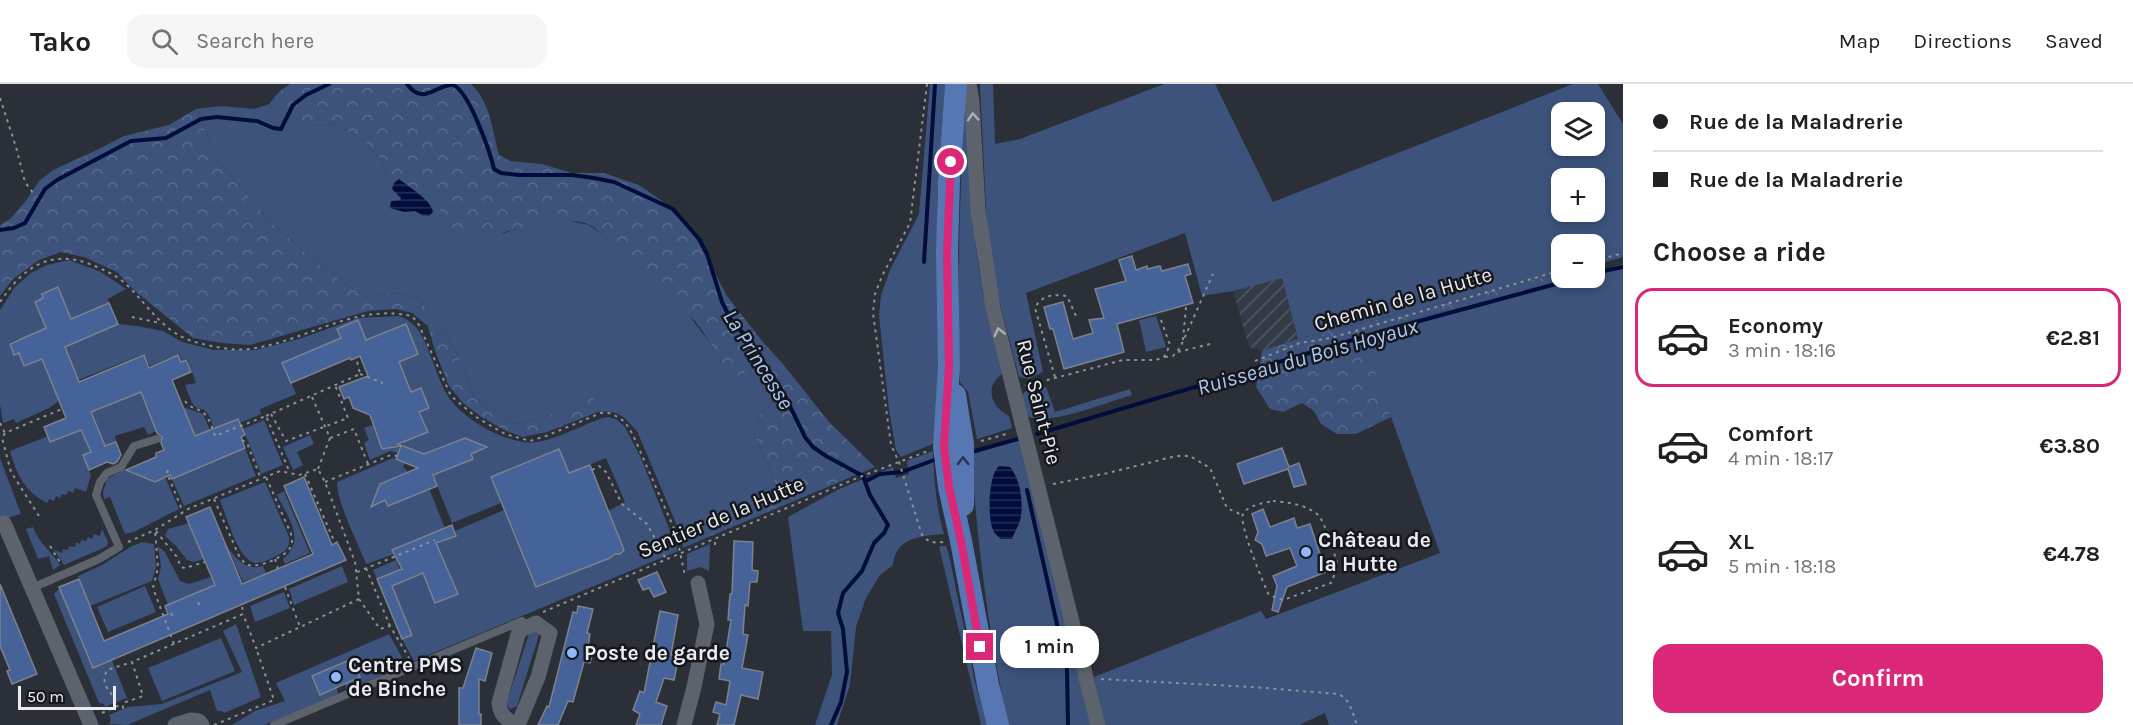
<!DOCTYPE html>
<meta charset="utf-8">
<style>
:root{--surface:#fff;--page:#f6f6f6;--text:#202124;--muted:#757577;--line:#e0e0e0;--accent:#db2777}
body{margin:0;font-family:Karla,sans-serif;background:var(--page);color:var(--text);height:100vh;display:flex;flex-direction:column;font-size:22px;white-space:nowrap}
*{box-sizing:border-box;margin:0}
p{font-size:20px;color:var(--muted)}
.icon{flex:none;width:33px;height:33px;fill:none;stroke:currentColor;stroke-width:2;stroke-linecap:round;stroke-linejoin:round}
.map{position:relative;flex:1;overflow:hidden}
.panel{display:flex;flex-direction:column;background:var(--surface);width:510px}
.panel>*{flex:none}
.top-card{display:grid;align-content:center;height:132px;padding:0 30px;background:var(--surface)}
.fabs{position:absolute;left:1551px;top:18px;display:grid;gap:12px}
.fabs a{display:grid;place-items:center;width:54px;height:54px;border-radius:12px;background:var(--surface);box-shadow:0 3px 9px #0003;font-size:30px}
.scale{position:absolute;left:18px;bottom:15px;width:98px;box-sizing:border-box;padding-left:6px;border:3px solid #e9ecf2;border-top:0;font-size:16px;line-height:21px;white-space:nowrap;color:#e9ecf2;-webkit-text-stroke:4px #15171b;paint-order:stroke}
.end{position:absolute;width:27px;height:27px;margin:-14px;border:8px solid #db2777;background:#fff;box-shadow:0 0 0 3px #fff}
.from{border-radius:50%}
.bubble{position:absolute;height:42px;border-radius:18px;background:var(--surface);box-shadow:0 3px 9px #0003;font-size:20px;font-weight:700;line-height:42px;text-align:center}
.top-card b{display:flex;align-items:center;gap:21px;height:57px;font-size:22px}
.top-card b+b{border-top:2px solid var(--line)}
.top-card i{width:15px;height:15px;background:var(--text)}
ul{padding:0;list-style:none}
li{display:flex;align-items:center;gap:18px;height:99px;margin:0 12px 9px;padding:0 18px;border:3px solid transparent;border-radius:18px}
li div{flex:1}
li b{display:block;font-size:22px}
li em{font-style:normal;font-weight:700}
li.current{border-color:var(--accent)}
li>.icon{width:54px;height:54px;stroke-width:1.5}
h2{padding:0 30px;font-size:27px;line-height:72px}
.button{display:flex;gap:12px;margin-top:auto;padding:12px 30px}
.button a{flex:1;height:69px;border-radius:18px;background:var(--accent);color:#fff;font-size:24px;font-weight:700;line-height:69px;text-align:center}
header{display:flex;align-items:center;gap:36px;box-sizing:border-box;height:84px;padding:0 30px;background:var(--surface);border-bottom:2px solid var(--line)}
header strong{font-size:28px}
nav{display:flex;gap:33px;margin-inline-start:auto;font-size:21px}
.search{width:420px;height:54px;background:var(--page);display:flex;align-items:center;gap:15px;box-sizing:border-box;padding:0 21px;border-radius:18px;color:var(--muted);font-size:22px}
main{display:flex;flex:1;min-height:0}
.map>svg:first-child{display:block}
.industrial{fill:url(#industrial-furrows)}
.grass{fill:#3d537c;fill-rule:evenodd}
.forest{fill:url(#forest-crowns)}
.water{fill:url(#water-rules)}
.lines{fill:none;stroke-linecap:round;stroke-linejoin:round}
.stream{stroke:#000d3c;stroke-width:4}
.building{fill:#466399;stroke:#7c818c;stroke-width:1.5}
.path{stroke:#8c9097;stroke-width:2;stroke-dasharray:3 4.5;stroke-linecap:butt}
.lane{stroke:#5d636c;stroke-width:8}
.street{stroke:#5d636c;stroke-width:15}
.primary{stroke:#5676b4;stroke-width:22}
.oneway{stroke:#aaaeb6}
.oneway2{stroke:#283449}
.route{stroke:#db2777;stroke-width:8}
.poi-dot{fill:#92b7fd;stroke:#15171b;stroke-width:2}
.labels{text-anchor:middle;stroke-width:5;stroke-linejoin:round;paint-order:stroke}
.street-label{font-size:21px;fill:#e9ecf2;stroke:#15171b}
.poi-label{font-size:21px;font-weight:bold;fill:#e9ecf2;stroke:#15171b;text-anchor:start}
.water-label{font-size:22px;font-style:italic;fill:#acc7f7;stroke:#15171b}
</style>
<header>
<strong>Tako</strong>
<div class="search"><svg class="icon" aria-label="search" viewBox="0 0 24 24"><circle cx="10" cy="10" r="6"/><path d="M15 15l6 6"/></svg>Search here</div>
<nav><a>Map</a><a>Directions</a><a>Saved</a></nav>
</header>
<main>
<div class="map">
<svg width="1623" height="641" viewBox="0 0 1623 641">
<defs>
<pattern id="industrial-furrows" width="10" height="10" patternUnits="userSpaceOnUse" patternTransform="scale(1.5)"><rect width="10" height="10" fill="#333b48"/><path d="M-1 1l2-2M0 10L10 0M9 11l2-2" fill="none" stroke="#515863"/></pattern>
<pattern id="forest-crowns" width="20" height="18" patternUnits="userSpaceOnUse" patternTransform="scale(1.5)"><rect width="20" height="18" fill="#3d537c"/><path d="M2 6a3 3 0 1 1 6 0M12 15a3 3 0 1 1 6 0" fill="none" stroke="#596c8f"/></pattern>
<pattern id="water-rules" width="6" height="5" patternUnits="userSpaceOnUse" patternTransform="scale(1.5)"><rect width="6" height="5" fill="#000d3c"/><path d="M0 2.5h6" fill="none" stroke="#253059"/></pattern>
</defs>
<rect width="100%" height="100%" fill="#2a2f38"/>
<path class="industrial" d="M 1282,193 L 1298,255 L 1262,267 L 1249,263 L 1233,207 Z"/>
<g class="grass">
<path d="M 930,0 L 945,0 L 937,115 L 939,323 L 937,358 L 901,373 L 896,366 L 889,326 L 879,231 L 881,211 L 890,186 L 919,130 Z"/>
<path d="M 980,0 L 993,0 L 995,60 L 1020,55 L 1164,0 L 1215,0 L 1273,118 L 1573,0 L 1598,0 L 1623,40 L 1623,173 L 1595,181 L 1594,160 L 1562,160 L 1561,189 L 1298,255 L 1282,194 L 1233,207 L 1202,212 L 1185,149 L 1026,209 L 1043,288 L 1029,295 L 1019,293 L 1000,220 L 987,146 ZM 1562,28 L 1594,28 L 1594,62 L 1562,62 ZM 1562,94 L 1594,94 L 1594,128 L 1562,128 Z"/>
<path d="M 966,11 L 976,164 L 983,210 L 1002,290 C 984,303 991,323 1009,332 L 1012,344 L 977,355 L 968,308 L 960,298 C 957,200 959,109 966,11 Z"/>
<path d="M 269,20 L 272,24 L 314,42 L 336,40 L 364,57 L 382,77 L 387,91 L 411,106 L 435,114 L 442,128 L 504,149 L 533,140 L 566,136 L 589,141 L 618,162 L 641,191 L 663,214 L 685,226 L 713,263 L 730,294 L 759,282 L 773,318 L 760,331 L 753,348 L 775,399 L 751,415 L 707,434 L 711,452 L 683,464 L 681,451 L 637,347 C 623,332 620,326 598,328 L 593,314 L 535,336 L 516,340 L 489,327 L 473,311 L 461,278 L 441,241 L 419,215 L 397,209 L 364,213 L 316,178 L 271,138 L 219,78 L 196,25 L 221,22 L 254,25 Z"/>
<path d="M 69,176 L 101,188 L 126,205 L 108,215 L 109,219 L 71,235 L 58,213 L 62,212 L 59,203 L 42,209 L 43,214 L 35,218 L 44,241 L 60,249 L 37,248 L 21,255 L 20,259 L 18,255 L 9,259 L 14,270 L 23,267 L 25,272 L 21,274 L 24,282 L 47,273 L 59,317 L 49,324 L 16,339 L 14,335 L 3,339 L 0,320 L 0,226 L 15,203 L 31,189 L 47,181 Z"/>
<path d="M 1623,180 L 1623,641 L 1329,641 L 1325,629 L 1299,641 L 1105,641 L 1094,593 L 1261,527 L 1266,535 L 1440,469 L 1360,247 L 1489,217 L 1574,194 L 1594,194 L 1595,188 Z"/>
<path d="M 399,232 C 420,239 425,258 433,278 C 438,291 443,307 453,319 C 470,339 511,362 537,358 C 557,355 583,341 602,334 L 608,333 L 616,335 L 625,343 L 641,374 L 678,467 L 414,577 L 402,555 L 412,551 L 387,491 L 377,495 L 373,486 L 396,476 L 405,497 L 434,485 L 458,510 L 449,488 L 446,489 L 436,459 L 456,452 L 455,447 L 504,426 L 536,503 L 581,486 L 585,482 L 608,427 L 625,418 L 606,374 L 569,389 L 559,365 L 491,393 L 501,419 L 452,439 L 433,391 L 473,375 L 464,354 L 424,370 L 408,371 L 402,358 L 427,348 L 419,328 L 429,324 L 421,304 L 411,308 L 403,288 L 388,282 L 418,270 L 405,240 L 366,256 L 358,237 L 337,245 L 341,254 L 283,279 L 296,310 L 260,325 L 261,330 L 240,339 L 238,335 L 214,345 L 209,331 L 204,326 L 195,323 L 192,319 L 185,301 L 196,299 L 187,275 L 182,276 L 179,270 L 150,282 L 144,270 L 78,296 L 65,263 L 118,240 L 137,242 L 163,247 L 182,258 L 214,266 L 256,266 L 302,254 L 358,234 Z"/>
<path d="M 1156,232 L 1166,263 L 1146,268 L 1139,236 Z"/>
<path d="M 1046,303 L 1055,328 L 1130,305 L 1132,311 C 1107,318 1053,341 1029,333 L 1025,326 L 1022,311 L 1027,306 Z"/>
<path d="M 140,306 L 156,347 L 148,351 L 144,343 L 115,352 L 116,358 L 105,362 L 90,325 L 96,327 L 105,323 L 106,319 L 110,321 L 124,315 L 126,311 Z"/>
<path d="M 183,323 L 203,330 L 210,346 L 195,353 Z"/>
<path d="M 264,336 L 283,381 L 261,390 L 243,345 Z"/>
<path d="M 373,341 L 382,365 L 397,360 L 401,370 L 390,367 L 370,376 L 364,359 L 369,356 L 364,344 Z"/>
<path d="M 81,346 L 91,368 L 83,372 L 91,391 L 86,408 L 75,404 L 73,409 L 69,407 L 66,411 L 62,410 L 60,414 L 56,412 L 54,417 L 49,415 L 47,419 C 25,408 16,389 10,367 L 48,352 L 51,358 Z"/>
<path d="M 310,351 L 314,360 L 297,368 L 303,381 L 293,386 L 283,363 Z"/>
<path d="M 1022,355 L 1092,641 L 1008,641 C 989,551 977,459 971,367 Z"/>
<path d="M 245,364 L 256,392 L 184,422 L 172,395 Z"/>
<path d="M 933,367 C 934,396 936,423 944,450 C 922,452 895,453 893,481 L 880,491 L 866,514 L 856,543 L 850,601 L 837,641 L 815,641 L 832,591 L 831,547 L 803,547 L 788,433 L 839,405 L 893,383 L 896,394 L 909,390 L 907,377 Z"/>
<path d="M 0,374 L 21,430 L 0,436 Z"/>
<path d="M 393,374 L 405,379 L 403,383 L 408,388 L 379,400 L 381,405 L 377,408 L 373,417 L 375,421 L 379,419 L 384,412 L 388,422 L 428,406 L 425,394 L 446,447 L 431,449 L 392,466 L 394,470 L 366,480 C 358,459 337,419 337,398 Z"/>
<path d="M 125,385 L 138,390 L 165,393 L 179,425 L 134,448 L 125,450 L 110,413 L 104,415 L 103,408 L 107,395 Z"/>
<path d="M 265,398 L 289,453 C 290,462 287,467 278,471 C 272,474 263,479 256,479 C 239,479 226,431 220,416 Z"/>
<path d="M 284,407 L 310,469 L 285,480 L 283,475 C 307,456 287,432 277,411 Z"/>
<path d="M 189,439 L 204,475 L 193,478 L 187,476 L 176,462 L 165,452 L 168,445 Z"/>
<path d="M 33,443 C 38,458 51,467 60,481 L 53,486 L 49,472 L 38,475 L 26,445 Z"/>
<path d="M 102,445 L 108,458 L 107,462 L 101,465 L 64,481 L 54,466 L 62,469 L 63,465 L 68,466 L 69,462 L 75,463 L 76,458 L 80,460 L 81,456 L 86,457 L 88,453 L 92,455 L 94,450 L 100,452 Z"/>
<path d="M 143,458 L 154,460 L 156,483 L 152,497 L 90,522 L 78,492 L 102,481 L 132,462 Z"/>
<path d="M 710,460 L 709,487 L 701,483 L 687,487 L 687,470 Z"/>
<path d="M 158,462 L 165,468 L 180,497 L 189,500 L 211,493 L 218,509 L 197,509 L 168,521 L 158,495 L 161,483 Z"/>
<path d="M 939,462 L 946,462 L 949,471 L 975,598 L 987,641 L 981,641 Z"/>
<path d="M 228,464 C 238,476 246,487 263,482 L 266,489 L 243,498 Z"/>
<path d="M 342,482 L 348,498 L 294,521 L 289,505 Z"/>
<path d="M 145,502 L 156,528 L 108,548 L 97,523 Z"/>
<path d="M 60,504 L 93,584 L 112,576 L 127,614 L 105,623 L 104,620 L 99,619 L 54,510 Z"/>
<path d="M 284,508 L 290,524 L 255,538 L 250,522 Z"/>
<path d="M 236,540 L 261,613 L 224,629 L 222,627 L 217,627 L 210,606 L 127,641 L 109,640 L 111,635 L 109,631 L 128,623 L 162,620 L 242,588 L 223,547 Z"/>
<path d="M 530,547 L 538,548 L 539,551 L 517,622 L 510,625 L 507,621 L 507,617 Z"/>
<path d="M 389,550 L 406,581 L 347,606 L 345,600 L 360,593 L 352,575 L 312,592 L 337,603 L 338,610 L 264,641 L 232,641 L 255,627 L 285,617 L 276,599 Z"/>
<path d="M 221,554 L 235,587 L 162,617 L 148,584 Z"/>
</g>
<g class="forest">
<path d="M 290,0 L 471,0 C 491,19 492,46 499,71 L 510,77 L 542,80 L 572,89 L 604,89 L 639,101 L 662,117 L 695,151 L 727,212 L 762,257 L 783,280 L 829,338 L 875,383 L 711,452 L 706,434 L 751,415 L 775,399 L 753,348 L 760,331 L 773,318 L 760,282 L 730,295 C 719,274 709,255 695,237 C 685,226 673,222 662,213 C 640,194 626,168 603,151 C 598,147 593,142 588,140 C 547,125 482,169 450,142 C 443,137 439,122 435,114 L 411,106 L 387,91 L 382,77 L 364,57 L 336,40 L 314,42 L 294,39 L 272,24 L 269,20 L 279,8 Z"/>
<path d="M 196,25 L 219,78 L 271,138 L 316,178 L 364,213 L 397,209 L 419,215 L 441,241 L 461,278 L 473,311 L 489,327 L 516,340 L 535,336 L 593,313 L 598,328 L 547,348 L 523,353 L 504,346 L 480,332 L 463,319 L 449,302 L 435,267 L 428,242 L 412,229 L 395,225 L 368,227 L 250,261 L 222,259 L 193,254 L 135,207 L 117,188 L 84,173 L 61,168 L 39,176 L 12,196 L 0,212 L 0,141 L 10,135 L 25,118 L 39,97 L 53,86 L 99,65 L 124,52 L 169,41 Z"/>
<path d="M 1561,189 L 1562,194 L 1574,194 L 1489,217 L 1361,247 L 1391,333 L 1356,350 L 1337,350 L 1321,340 L 1314,327 L 1302,319 L 1283,328 L 1270,325 L 1256,303 L 1262,267 L 1298,255 Z"/>
</g>
<g class="water">
<path d="M 399,95 C 409,103 432,117 433,128 L 429,132 L 422,131 L 415,127 L 404,128 L 390,124 L 391,117 L 400,116 L 401,114 L 392,105 L 394,99 Z"/>
<path d="M 999,382 L 1010,383 C 1021,396 1024,421 1020,437 C 1018,443 1014,449 1012,455 L 1001,455 C 999,453 996,451 994,448 C 987,436 988,391 999,382 Z"/>
</g>
<g class="lines">
<g class="stream">
<path d="M 407,0 C 424,23 435,0 453,1 C 469,7 490,68 494,85 L 501,89 L 518,91 L 572,91 L 594,94 L 614,98 L 673,125 L 699,155 L 707,170 L 722,218 L 732,238 L 748,254 L 784,310 L 805,353 L 813,363 L 826,372 L 863,392 L 870,411 L 888,441 L 884,449 L 874,459 L 862,487 L 843,509 L 838,529 L 843,545 L 847,588 L 841,618 L 831,641"/>
<path d="M 0,146 L 14,144 L 25,139 L 45,105 L 57,96 L 131,57 L 166,54 L 201,35 L 217,33 L 257,37 L 273,44 L 281,45 L 293,21 L 306,11 L 329,0"/>
<path d="M 924,178 L 935,0"/>
<path d="M 1594,189 L 1623,183"/>
<path d="M 1037,350 L 1386,246 L 1578,194"/>
<path d="M 975,367 L 1018,355"/>
<path d="M 866,397 L 880,390 L 902,388 L 934,376"/>
<path d="M 1027,406 L 1067,585 L 1068,641"/>
</g>
</g>
<g class="building">
<path d="M 1132,172 L 1136,186 L 1147,182 L 1147,185 L 1160,182 L 1162,187 L 1188,180 L 1191,190 L 1185,192 L 1193,219 L 1117,240 L 1124,268 L 1064,285 L 1053,245 L 1050,245 L 1044,223 L 1063,218 L 1073,255 L 1093,249 L 1089,236 L 1104,234 L 1095,205 L 1126,197 L 1119,176 Z"/>
<path d="M 58,203 L 71,235 L 109,219 L 118,240 L 65,263 L 79,298 L 144,271 L 149,284 L 178,271 L 181,278 L 186,276 L 191,288 L 172,296 L 195,352 L 238,335 L 245,351 L 241,353 L 245,364 L 172,395 L 170,391 L 155,398 L 126,386 L 156,373 L 156,369 L 164,366 L 161,359 L 162,353 L 157,349 L 141,308 L 91,328 L 105,362 L 116,358 L 121,371 L 117,378 L 113,380 L 107,378 L 89,386 L 83,371 L 91,368 L 81,346 L 50,358 L 44,343 L 66,334 L 42,275 L 24,282 L 19,269 L 14,271 L 10,260 L 46,244 L 35,218 L 43,214 L 42,210 Z"/>
<path d="M 358,236 L 366,256 L 406,240 L 418,270 L 399,278 L 411,308 L 421,304 L 429,324 L 419,328 L 428,348 L 398,360 L 424,370 L 465,354 L 487,363 L 471,370 L 473,375 L 433,391 L 437,402 L 388,422 L 385,416 L 371,423 L 380,400 L 418,384 L 396,375 L 401,362 L 382,365 L 370,331 L 353,324 L 349,313 L 344,315 L 339,303 L 368,292 L 360,272 L 351,276 L 350,274 L 291,299 L 282,279 L 341,254 L 337,245 Z"/>
<path d="M 1282,364 L 1289,383 L 1299,379 L 1306,400 L 1294,403 L 1288,385 L 1244,400 L 1237,380 Z"/>
<path d="M 559,365 L 569,389 L 590,381 L 624,466 L 620,470 L 615,470 L 610,474 L 536,503 L 491,393 Z"/>
<path d="M 304,393 L 332,461 L 337,458 L 346,476 L 93,584 L 59,503 L 79,495 L 104,557 L 168,530 L 165,522 L 215,501 L 186,433 L 210,423 L 242,500 L 313,470 L 284,402 Z"/>
<path d="M 1263,425 L 1270,443 L 1294,434 L 1297,444 L 1310,440 L 1326,488 L 1287,503 L 1278,528 L 1272,526 L 1277,502 L 1273,492 L 1297,482 L 1290,464 L 1266,472 L 1262,460 L 1255,456 L 1258,448 L 1252,430 Z"/>
<path d="M 452,441 L 456,452 L 436,459 L 458,510 L 435,519 L 423,489 L 392,502 L 412,551 L 402,555 L 377,495 L 402,485 L 392,466 Z"/>
<path d="M 734,457 L 753,458 L 752,486 L 758,487 L 757,498 L 750,498 L 748,522 L 745,521 L 743,550 L 748,551 L 742,584 L 763,588 L 758,615 L 741,611 L 734,641 L 717,641 L 720,630 L 713,628 L 716,618 L 726,621 L 730,597 L 719,595 L 721,580 L 724,580 L 731,536 L 728,536 L 730,510 L 732,510 Z"/>
<path d="M 657,488 L 666,508 L 654,513 L 649,504 L 643,506 L 638,496 Z"/>
<path d="M 0,500 L 37,590 L 12,600 L 7,587 L 10,586 L 0,562 Z"/>
<path d="M 578,522 L 593,525 L 587,549 L 590,550 L 588,563 L 594,565 L 590,579 L 584,578 L 573,618 L 568,617 L 558,641 L 538,641 L 547,622 L 549,623 L 573,528 L 577,529 Z"/>
<path d="M 660,527 L 678,531 L 671,571 L 679,572 L 674,596 L 664,594 L 656,618 L 667,622 L 661,641 L 636,641 L 640,630 L 633,626 L 640,607 L 644,609 Z"/>
<path d="M 476,564 L 492,569 L 485,597 L 479,595 L 479,630 L 481,630 L 481,641 L 459,641 L 459,604 L 463,604 Z"/>
<path d="M 352,575 L 360,593 L 320,611 L 312,592 Z"/>
</g>
<g class="lines">
<g class="path">
<path d="M 927,0 L 910,139 L 882,192 L 875,210 L 873,229 L 891,361 L 899,378 L 922,451 C 929,459 934,459 944,458"/>
<path d="M 0,14 L 16,63 L 25,98 L 33,109"/>
<path d="M 1594,177 L 1623,169"/>
<path d="M 0,218 C 26,179 55,163 99,184 C 109,188 118,193 126,200 C 150,223 164,251 199,259 C 214,263 233,267 249,265 C 306,258 353,219 412,232 L 419,241 L 451,312 L 476,333 L 505,350 L 530,357 L 546,352 L 601,329 L 609,329 L 616,332 L 625,338 L 633,351 L 676,449 L 685,492"/>
<path d="M 132,233 L 160,239"/>
<path d="M 1183,256 L 1186,223"/>
<path d="M 1178,268 L 1210,260"/>
<path d="M 1165,273 L 1173,272 L 1180,264 L 1213,190"/>
<path d="M 1255,277 L 1300,259 L 1331,254 L 1562,186"/>
<path d="M 360,290 L 383,299"/>
<path d="M 1055,293 L 1035,224 C 1041,211 1054,210 1067,212 L 1076,232"/>
<path d="M 1025,302 L 1123,276 L 1156,276 L 1164,273 L 1170,261 L 1161,236"/>
<path d="M 312,313 L 330,354 L 318,385"/>
<path d="M 185,317 C 191,325 195,323 202,328 C 209,332 212,344 215,352 L 266,332 L 290,389"/>
<path d="M 271,330 L 286,357 L 348,334 L 335,301"/>
<path d="M 266,332 L 360,290 L 356,273"/>
<path d="M 0,339 L 5,349"/>
<path d="M 330,354 L 354,345 L 368,380"/>
<path d="M 242,356 L 247,359 L 261,395"/>
<path d="M 981,357 L 1010,349"/>
<path d="M 168,386 L 167,389 L 183,428"/>
<path d="M 592,386 L 599,382 L 606,388 L 622,420 L 647,440 L 666,475"/>
<path d="M 305,390 L 335,459"/>
<path d="M 325,398 L 391,371 L 397,372"/>
<path d="M 1053,400 L 1108,389 L 1176,372 L 1190,372 L 1210,384 L 1227,424 L 1242,431"/>
<path d="M 214,415 L 239,472 C 242,475 243,478 246,480 C 255,486 285,473 290,464 C 293,459 292,455 291,450 L 266,393"/>
<path d="M 1273,417 C 1287,418 1309,421 1319,432 C 1325,439 1333,467 1337,477 L 1337,484 L 1331,499 L 1283,516 L 1269,511 C 1263,499 1238,438 1243,430 C 1248,421 1264,419 1273,417 Z"/>
<path d="M 39,432 L 11,388 L 2,354 L 5,349 L 62,325"/>
<path d="M 128,458 L 155,446 L 188,425 L 280,387 L 299,391 L 318,385 L 325,398 L 355,478 L 359,515 L 256,564 L 243,530"/>
<path d="M 715,461 L 715,455"/>
<path d="M 50,462 L 61,480"/>
<path d="M 275,475 L 278,485"/>
<path d="M 366,484 L 390,542"/>
<path d="M 357,488 L 435,456"/>
<path d="M 285,503 L 300,543"/>
<path d="M 359,515 L 380,545 L 390,542 L 409,574"/>
<path d="M 198,518 L 200,522"/>
<path d="M 543,528 L 857,394 L 928,367"/>
<path d="M 171,529 L 173,533"/>
<path d="M 174,560 L 153,504 L 158,484 L 155,446 L 177,473 L 181,483 L 185,484 L 205,478"/>
<path d="M 1101,595 L 1252,603 L 1338,610 C 1351,616 1352,628 1357,641"/>
<path d="M 112,611 C 105,602 102,597 107,586 L 132,578"/>
<path d="M 102,629 L 117,622 L 123,624 L 123,619 L 143,612 L 132,578 L 243,530 L 242,521"/>
<path d="M 214,641 L 274,616 L 256,564"/>
</g>
<g class="lane">
<path d="M 32,504 L 99,475 L 119,463 L 96,411 L 100,398 L 107,389 L 121,383 L 134,362 L 157,355"/>
<path d="M 274,641 L 522,537"/>
</g>
<g class="street">
<path d="M 969,0 L 972,17 L 978,126 L 993,224 L 1098,641"/>
<path d="M 4,439 L 91,641"/>
<path d="M 536,539 L 550,549 L 538,593 L 518,641 C 507,636 500,632 499,619 L 519,547 Z"/>
<path d="M 175,641 L 191,636 L 199,637 L 202,641"/>
<path d="M 684,641 L 694,603 L 707,540 L 698,499"/>
</g>
<g class="primary">
<path d="M 956,0 L 949,97 L 947,168 L 949,283 L 944,363 L 949,403 L 961,457 L 988,601 L 998,641"/>
<path d="M 955,311 L 963,360 L 963,421"/>
</g>
</g>
<defs><path id="oneway-chevron" d="M-2-3.5L2.5 0L-2 3.5" fill="none" stroke-width="1.6" stroke-linecap="round" stroke-linejoin="round" transform="scale(1.5)"/></defs>
<g class="oneway">
<use href="#oneway-chevron" transform="translate(973 33) rotate(-94)"/>
<use href="#oneway-chevron" transform="translate(999 248) rotate(-104)"/>
</g>
<use class="oneway2" href="#oneway-chevron" transform="translate(963 377) rotate(-90)"/>
<g class="lines">
<path class="route" d="M 951,78 L 947,168 L 949,283 L 944,363 L 949,403 L 961,457 L 980,563"/>
</g>
<g class="poi-dot">
<circle cx="1306" cy="468" r="6"/>
<circle cx="572" cy="569" r="6"/>
<circle cx="336" cy="593" r="6"/>
</g>
<g class="labels">
<g class="street-label">
<text transform="translate(1403 215) rotate(-16)" y="7">Chemin de la Hutte</text>
<text transform="translate(1039 318) rotate(76)" y="7">Rue Saint-Pie</text>
<text transform="translate(721 433) rotate(-23)" y="7">Sentier de la Hutte</text>
</g>
<g class="poi-label">
<text x="1318" y="463">Château de<tspan x="1318" dy="24">la Hutte</tspan></text>
<text x="584" y="576">Poste de garde</text>
<text x="348" y="588">Centre PMS<tspan x="348" dy="24">de Binche</tspan></text>
</g>
<g class="water-label">
<text transform="translate(1307 272) rotate(-16)" y="8">Ruisseau du Bois Hoyaux</text>
<text transform="translate(759 275) rotate(58)" y="8">La Princesse</text>
</g>
</g>
</svg>
<div class="fabs">
<a><svg class="icon" aria-label="layers" viewBox="0 0 24 24"><path d="M12 4l9 5-9 5-9-5zM3 14l9 5 9-5"/></svg></a>
<a>+</a>
<a>−</a>
</div>
<div class="scale">50 m</div>
<i class="end from" style="left:951px;top:78px"></i>
<i class="end" style="left:980px;top:563px"></i>
<div class="bubble" style="left:1000px;top:542px;width:99px">1 min</div>
</div>
<section class="panel">
<div class="top-card">
<b><i class="from"></i>Rue de la Maladrerie</b>
<b><i></i>Rue de la Maladrerie</b>
</div>
<h2>Choose a ride</h2>
<ul>
<li class="current"><svg class="icon" aria-label="car" viewBox="0 0 24 24"><path d="M5 17H2v-5l4-1 3-4h7l3 4 3 1v5h-3M9 17h6M6 11h13"/><circle cx="7" cy="17" r="2"/><circle cx="17" cy="17" r="2"/></svg><div><b>Economy</b><p>3 min · 18:16</p></div><em>€2.81</em></li>
<li><svg class="icon" aria-label="car" viewBox="0 0 24 24"><path d="M5 17H2v-5l4-1 3-4h7l3 4 3 1v5h-3M9 17h6M6 11h13"/><circle cx="7" cy="17" r="2"/><circle cx="17" cy="17" r="2"/></svg><div><b>Comfort</b><p>4 min · 18:17</p></div><em>€3.80</em></li>
<li><svg class="icon" aria-label="car" viewBox="0 0 24 24"><path d="M5 17H2v-5l4-1 3-4h7l3 4 3 1v5h-3M9 17h6M6 11h13"/><circle cx="7" cy="17" r="2"/><circle cx="17" cy="17" r="2"/></svg><div><b>XL</b><p>5 min · 18:18</p></div><em>€4.78</em></li>
</ul>
<div class="button"><a>Confirm</a></div>
</section>
</main>
